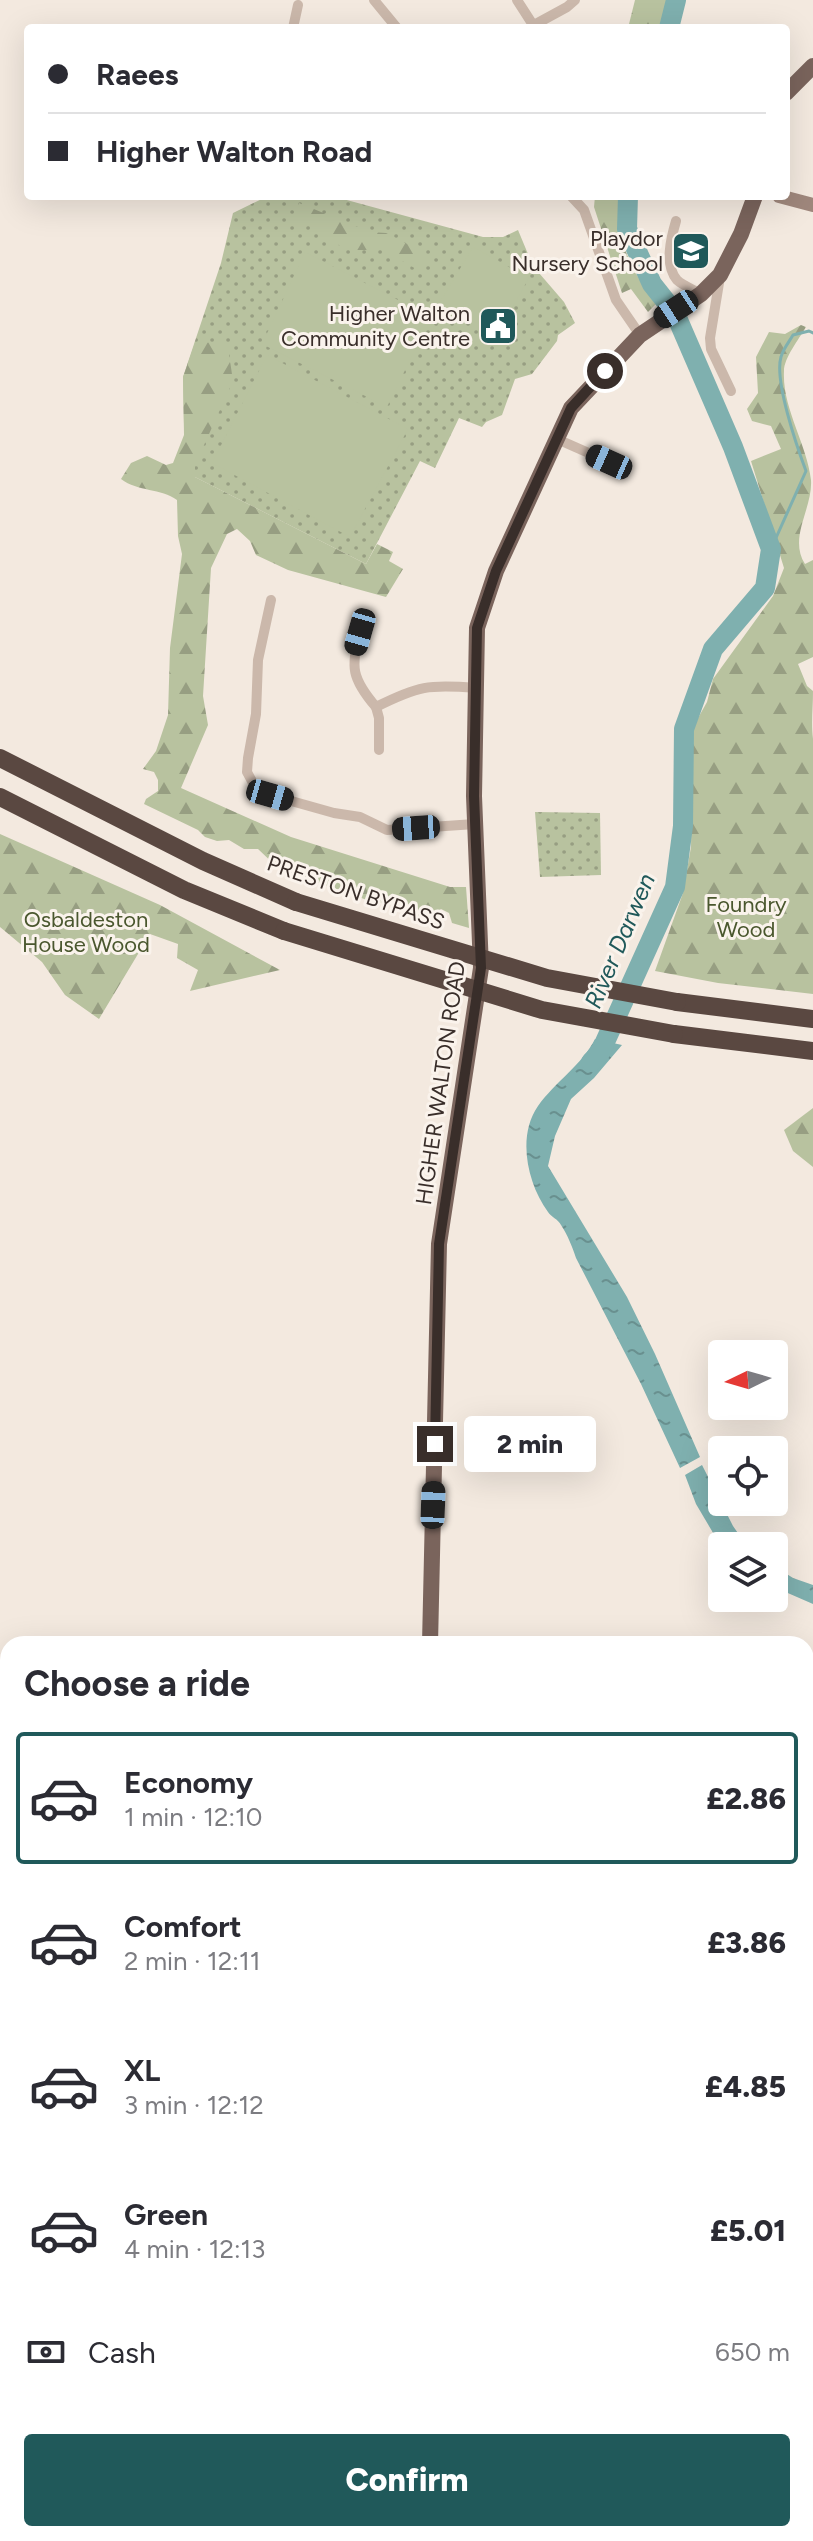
<!DOCTYPE html>
<meta charset="utf-8">
<style>
:root{--surface:#fff;--page:#f2f2f3;--text:#2b2b33;--muted:#7c7c81;--line:#e1e1e2;--accent:#20595a}
body{margin:0;font-family:Figtree,sans-serif;background:var(--page);color:var(--text);height:100vh;display:flex;flex-direction:column;font-size:30px;white-space:nowrap}
*{box-sizing:border-box;margin:0}
p{font-size:26px;color:var(--muted)}
.icon{flex:none;width:44px;height:44px;fill:none;stroke:currentColor;stroke-width:2;stroke-linecap:round;stroke-linejoin:round}
.map{position:relative;flex:1;overflow:hidden}
.side{position:absolute;left:0px;top:1636px;width:814px;height:906px;display:flex;flex-direction:column;background:var(--surface);border-radius:24px 24px 0 0;box-shadow:0 8px 32px #0002}
.side>*{flex:none}
.banner{position:absolute;left:24px;top:24px;width:766px;height:176px;border-radius:8px;box-shadow:0 8px 32px #0002;display:grid;align-content:center;height:176px;padding:0 24px;background:var(--surface)}
.needle{width:52px;rotate:265deg}
.buttons{position:absolute;left:708px;top:1340px;display:grid;gap:16px}
.buttons a{display:grid;place-items:center;width:80px;height:80px;border-radius:8px;background:var(--surface);box-shadow:0 8px 32px #0002;font-size:40px}
.end{position:absolute;width:36px;height:36px;margin:-18px;border:10px solid #392e2a;background:#fff;box-shadow:0 0 0 4px #fff}
.from{border-radius:50%}
.bubble{position:absolute;height:56px;border-radius:8px;background:var(--surface);box-shadow:0 8px 32px #0002;font-size:26px;font-weight:800;line-height:56px;text-align:center}
.car{position:absolute;width:24px;height:48px;margin:-24px -12px;border-radius:10px;box-shadow:0 0 6px 2px #0007;background:linear-gradient(#222 24%,#8ab4d8 0 40%,#222 0 76%,#8ab4d8 0 86%,#222 0)}
.banner b{display:flex;align-items:center;gap:28px;height:76px;font-size:30px}
.banner b+b{border-top:2px solid var(--line)}
.banner i{width:20px;height:20px;background:var(--text)}
ul{padding:0;list-style:none}
li{display:flex;align-items:center;gap:24px;height:132px;margin:0 16px 12px;padding:0 8px;border:4px solid transparent;border-radius:8px}
li div{flex:1}
li b{display:block;font-size:30px}
li em{font-style:normal;font-weight:800}
li.selected{border-color:var(--accent)}
li>.icon{width:72px;height:72px;stroke-width:1.5}
h2{padding:0 24px;font-size:36px;line-height:96px}
.pay{display:flex;align-items:center;gap:20px;height:88px;padding:0 24px;font-size:30px}
.pay p{margin-inline-start:auto}
.action{display:flex;gap:16px;margin-top:auto;padding:16px 24px}
.action a{flex:1;height:92px;border-radius:8px;background:var(--accent);color:#fff;font-size:32px;font-weight:800;line-height:92px;text-align:center}
.map>svg:first-child{display:block}
.grass{fill:url(#grass-dots)}
.forest{fill:url(#forest-firs)}
.pitch{fill:#b8c29f}
.water{fill:url(#water-ripples)}
.lines{fill:none;stroke-linecap:round;stroke-linejoin:round}
.stream{stroke:#7fb0af;stroke-width:3}
.river{stroke:#7fb0af;stroke-width:20}
.street{stroke:#cbb8ab;stroke-width:10}
.secondary{stroke:#9f877c;stroke-width:14}
.primary{stroke:#7a645c;stroke-width:16}
.highway{stroke:#5a4841;stroke-width:18}
.highway-bridge{stroke:#5a4841;stroke-width:18}
.route{stroke:#392e2a;stroke-width:10}
.labels{text-anchor:middle;stroke-width:6;stroke-linejoin:round;paint-order:stroke}
.poi-label{font-size:22px;fill:#392e2a;stroke:#faf3ec;text-anchor:end}
.street-label{font-size:22px;fill:#392e2a;stroke:#faf3ec}
.park-label{font-size:22px;fill:#4a572e;stroke:#faf3ec}
.water-label{font-size:24px;font-style:italic;fill:#20595a;stroke:#faf3ec}
</style>
<div class="map">
<svg width="813" height="2541" viewBox="0 0 813 2541">
<defs>
<pattern id="grass-dots" width="8" height="8" patternUnits="userSpaceOnUse" patternTransform="scale(2)"><rect width="8" height="8" fill="#b8c29f"/><path d="M2 2h.1M6 6h.1" fill="none" stroke="#979e82" stroke-width="1.8" stroke-linecap="round"/></pattern>
<pattern id="forest-firs" width="22" height="20" patternUnits="userSpaceOnUse" patternTransform="scale(2)"><rect width="22" height="20" fill="#b8c29f"/><path d="M5 1l3.5 6h-7zM16 11l3.5 6h-7z" fill="#979e82"/></pattern>
<pattern id="water-ripples" width="26" height="14" patternUnits="userSpaceOnUse" patternTransform="scale(2)"><rect width="26" height="14" fill="#7fb0af"/><path d="M2 4q2-2 4 0t4 0M15 11q2-2 4 0t4 0" fill="none" stroke="#69908f"/></pattern>
</defs>
<rect width="100%" height="100%" fill="#f3e9df"/>
<g class="grass">
<path d="M 268,196 L 332,196 L 483,237 L 503,237 L 518,230 L 533,266 L 564,302 L 575,323 L 558,335 L 557,341 L 532,374 L 515,379 L 502,415 L 486,422 L 482,427 L 459,418 L 435,468 L 420,461 L 366,564 L 185,472 L 183,377 L 221,263 L 233,213 Z"/>
<path d="M 535,812 L 600,813 L 601,875 L 540,877 Z"/>
<path d="M 806,2508 L 813,2510 L 813,2541 L 656,2541 L 653,2534 L 806,2534 Z"/>
<path d="M 200,2534 L 346,2534 L 337,2541 L 203,2541 Z"/>
</g>
<g class="forest">
<path d="M 635,0 L 669,0 L 662,28 L 628,28 Z"/>
<path d="M 595,196 L 620,196 C 612,235 633,273 656,304 L 648,312 L 631,289 L 622,293 L 594,207 Z"/>
<path d="M 299,203 L 370,232 L 386,233 L 421,251 L 423,262 L 418,270 L 383,250 L 345,250 L 312,224 L 292,221 Z"/>
<path d="M 801,325 L 806,327 C 799,339 784,358 784,371 C 782,408 807,444 811,480 C 813,508 788,538 805,564 L 813,560 L 813,657 L 798,664 L 807,686 L 813,691 C 813,708 811,722 813,739 L 813,994 L 718,983 L 655,971 L 683,893 L 691,847 L 693,727 L 707,702 L 713,679 L 773,596 L 784,568 L 751,461 L 781,449 L 771,426 L 752,421 L 747,409 L 758,393 L 756,357 L 769,332 L 785,334 Z"/>
<path d="M 218,342 L 229,354 L 233,381 L 195,465 L 195,477 L 366,564 L 377,544 L 393,552 L 389,561 L 403,569 L 386,597 L 288,570 L 256,555 L 250,541 L 237,529 L 227,534 L 211,568 L 203,696 L 208,725 L 181,788 L 291,837 L 450,887 L 466,887 L 469,928 L 452,923 L 449,913 L 441,909 L 426,919 L 410,915 L 404,901 L 394,897 L 378,904 L 278,868 L 258,849 L 244,849 L 229,840 L 217,841 L 205,837 L 198,830 L 144,804 L 146,799 L 158,791 L 158,780 L 154,772 L 143,769 L 156,751 L 168,715 L 170,648 L 182,554 L 178,536 L 177,500 C 161,488 138,492 121,479 L 131,463 L 147,456 L 166,465 L 173,463 L 184,435 L 183,377 L 195,343 Z"/>
<path d="M 0,834 L 160,905 L 280,970 L 190,991 L 198,970 L 177,958 L 178,944 L 150,934 L 99,1019 L 65,995 L 42,962 L 0,927 Z"/>
<path d="M 813,1108 L 813,1167 L 793,1151 L 784,1130 Z"/>
</g>
<g class="pitch">
<path d="M 473,247 L 529,278 L 497,335 L 440,302 Z"/>
<path d="M 305,252 L 431,317 L 387,407 L 262,344 Z"/>
<path d="M 267,355 L 408,429 L 350,537 L 212,463 Z"/>
</g>
<g class="water">
<path d="M 595,1039 L 622,1045 L 594,1078 L 571,1099 L 555,1136 L 548,1166 L 627,1297 L 655,1354 L 700,1457 L 680,1468 L 641,1384 L 576,1258 C 572,1246 568,1236 561,1225 C 558,1219 551,1217 548,1212 C 527,1183 517,1136 538,1106 C 555,1082 582,1065 595,1039 Z"/>
<path d="M 702,1465 L 733,1526 L 747,1546 L 722,1548 L 696,1504 L 685,1475 Z"/>
<path d="M 774,1566 L 793,1578 L 813,1585 L 813,1604 L 774,1587 Z"/>
<path d="M 813,1903 L 813,1960 L 806,1970 L 806,1912 Z"/>
</g>
<g class="lines">
<path class="stream" d="M 771,549 L 806,471 C 797,447 774,380 781,357 C 783,349 789,342 793,335 L 809,331 L 813,333"/>
<g class="river">
<path d="M 669,28 L 676,0"/>
<path d="M 591,1062 L 600,1053 L 675,887 L 683,826 L 684,729 L 713,649 L 765,588 L 771,549 L 733,447 L 675,313 L 652,284 L 627,229 L 628,196"/>
</g>
<g class="street">
<path d="M 374,0 L 397,28"/>
<path d="M 517,0 L 535,28"/>
<path d="M 534,25 L 567,7 L 575,0"/>
<path d="M 293,28 L 298,5"/>
<path d="M 571,196 L 584,210 L 616,300 L 640,335"/>
<path d="M 676,221 C 671,238 664,265 677,280 C 682,285 694,290 701,294"/>
<path d="M 720,277 L 710,338 L 711,349 L 731,391"/>
<path d="M 557,439 L 609,462"/>
<path d="M 271,600 L 258,660 L 256,714 L 248,758 L 247,772 L 254,785 L 270,795 L 334,813 L 360,817 L 387,830 L 475,824"/>
<path d="M 360,632 C 350,667 352,679 376,707 C 418,686 429,684 475,688"/>
<path d="M 376,707 L 379,718 L 379,750"/>
<path d="M 0,2215 L 8,2209"/>
<path d="M 0,2220 L 8,2234"/>
<path d="M 0,2248 L 8,2242"/>
<path d="M 0,2373 L 8,2367"/>
<path d="M 70,2534 L 73,2541"/>
</g>
<path class="secondary" d="M 779,196 L 813,205"/>
<g class="primary">
<path d="M 786,93 L 813,66"/>
<path d="M 430,1644 L 439,1244 L 481,968 L 474,796 L 477,628 L 496,571 L 571,408 L 640,335 L 701,294 L 720,275 L 741,234 L 755,196"/>
<path d="M 403,2541 L 404,2534"/>
</g>
<g class="highway">
<path d="M 0,758 L 203,861 L 296,902"/>
<path d="M 0,797 L 184,890 L 284,931"/>
<path d="M 677,1002 L 813,1019"/>
<path d="M 674,1034 L 813,1051"/>
</g>
<g class="highway-bridge">
<path d="M 296,902 L 547,978 L 677,1002"/>
<path d="M 284,931 L 542,1010 L 674,1034"/>
</g>
</g>
<g class="lines">
<path class="route" d="M 435,1444 L 439,1244 L 481,968 L 474,796 L 477,628 L 496,571 L 571,408 L 605,371"/>
</g>
<defs>
<symbol id="school-square" viewBox="-11 -11 22 22"><rect x="-9" y="-9" width="18" height="18" rx="4" fill="#20595a" stroke="#faf3ec"/><path d="M0-5L7-2L0 1L-7-2ZM-4 1L0 2.5L4 1V4Q0 6-4 4Z" fill="#fff"/></symbol>
<symbol id="civic-square" viewBox="-11 -11 22 22"><rect x="-9" y="-9" width="18" height="18" rx="4" fill="#20595a" stroke="#faf3ec"/><path d="M-.6-6.5H3V-4.5H.6V-3L4-1V1h2V6H-6V1h2V-1L-.6-3ZM-1.2 2.5V6h2.4V2.5Z" fill="#fff"/></symbol>
</defs>
<g fill-rule="evenodd">
<use href="#school-square" x="669" y="229" width="44" height="44"/>
<use href="#civic-square" x="476" y="304" width="44" height="44"/>
</g>
<g class="labels">
<g class="poi-label">
<text x="663" y="246">Playdor<tspan x="663" dy="25">Nursery School</tspan></text>
<text x="470" y="321">Higher Walton<tspan x="470" dy="25">Community Centre</tspan></text>
</g>
<g class="street-label">
<text transform="translate(356 892) rotate(19)" y="8">PRESTON BYPASS</text>
<text transform="translate(440 1083) rotate(-82)" y="8">HIGHER WALTON ROAD</text>
</g>
<g class="park-label">
<text x="746" y="912">Foundry<tspan x="746" dy="25">Wood</tspan></text>
<text x="86" y="927">Osbaldeston<tspan x="86" dy="25">House Wood</tspan></text>
</g>
<g class="water-label">
<text transform="translate(620 941) rotate(-67)" y="8">River Darwen</text>
</g>
</g>
</svg>
<div class="buttons">
<a><svg class="needle" viewBox="-14 -14 28 28"><path d="M0-13l5 13h-10z" fill="#e53935"/><path d="M0 13l5-13h-10z" fill="#7c7c81"/></svg></a>
<a><svg class="icon" aria-label="locate" viewBox="0 0 24 24"><circle cx="12" cy="12" r="6"/><path d="M12 2v4M12 18v4M2 12h4M18 12h4"/></svg></a>
<a><svg class="icon" aria-label="layers" viewBox="0 0 24 24"><path d="M12 4l9 5-9 5-9-5zM3 14l9 5 9-5"/></svg></a>
</div>
<i class="end from" style="left:605px;top:371px"></i>
<i class="end" style="left:435px;top:1444px"></i>
<div class="bubble" style="left:464px;top:1416px;width:132px">2 min</div>
<i class="car" style="left:676px;top:309px;rotate:237deg"></i>
<i class="car" style="left:609px;top:462px;rotate:294deg"></i>
<i class="car" style="left:360px;top:632px;rotate:196deg"></i>
<i class="car" style="left:270px;top:795px;rotate:106deg"></i>
<i class="car" style="left:416px;top:828px;rotate:266deg"></i>
<i class="car" style="left:433px;top:1505px;rotate:2deg"></i>
<div class="banner">
<b><i class="from"></i>Raees</b>
<b><i></i>Higher Walton Road</b>
</div>
<section class="side">
<h2>Choose a ride</h2>
<ul>
<li class="selected"><svg class="icon" aria-label="car" viewBox="0 0 24 24"><path d="M5 17H2v-5l4-1 3-4h7l3 4 3 1v5h-3M9 17h6M6 11h13"/><circle cx="7" cy="17" r="2"/><circle cx="17" cy="17" r="2"/></svg><div><b>Economy</b><p>1 min · 12:10</p></div><em>£2.86</em></li>
<li><svg class="icon" aria-label="car" viewBox="0 0 24 24"><path d="M5 17H2v-5l4-1 3-4h7l3 4 3 1v5h-3M9 17h6M6 11h13"/><circle cx="7" cy="17" r="2"/><circle cx="17" cy="17" r="2"/></svg><div><b>Comfort</b><p>2 min · 12:11</p></div><em>£3.86</em></li>
<li><svg class="icon" aria-label="car" viewBox="0 0 24 24"><path d="M5 17H2v-5l4-1 3-4h7l3 4 3 1v5h-3M9 17h6M6 11h13"/><circle cx="7" cy="17" r="2"/><circle cx="17" cy="17" r="2"/></svg><div><b>XL</b><p>3 min · 12:12</p></div><em>£4.85</em></li>
<li><svg class="icon" aria-label="car" viewBox="0 0 24 24"><path d="M5 17H2v-5l4-1 3-4h7l3 4 3 1v5h-3M9 17h6M6 11h13"/><circle cx="7" cy="17" r="2"/><circle cx="17" cy="17" r="2"/></svg><div><b>Green</b><p>4 min · 12:13</p></div><em>£5.01</em></li>
</ul>
<div class="pay"><svg class="icon" aria-label="cash" viewBox="0 0 24 24"><path d="M3 7h18v10H3z"/><circle cx="12" cy="12" r="2"/></svg>Cash<p>650 m</p></div>
<div class="action"><a>Confirm</a></div>
</section>
</div>
